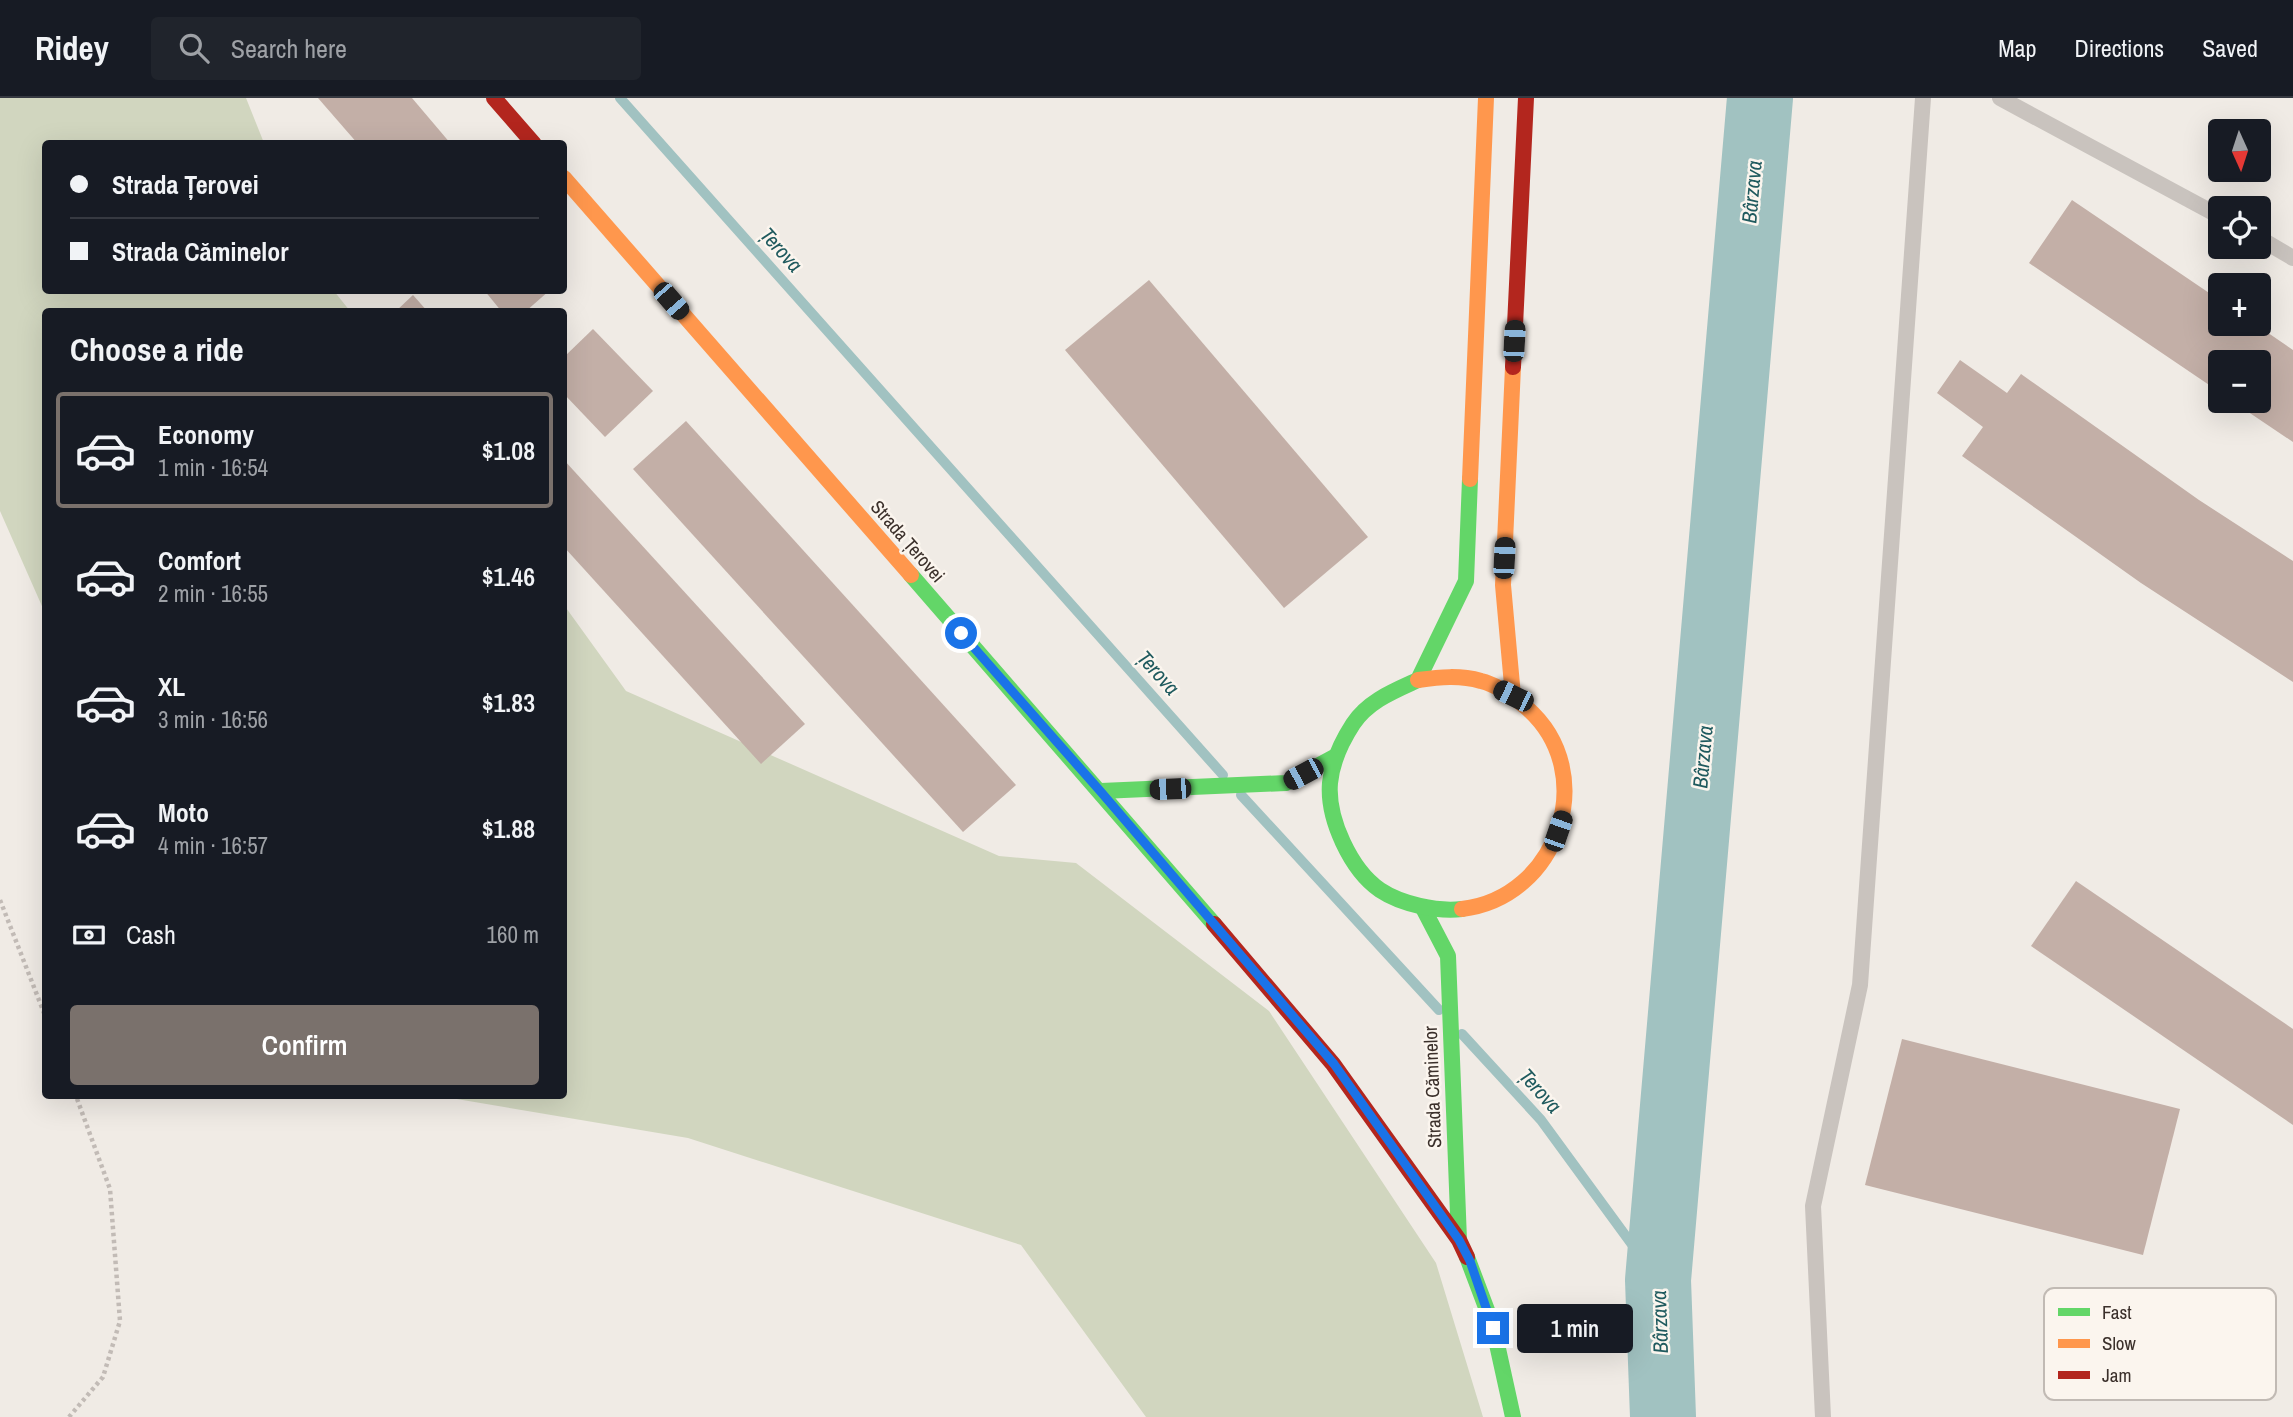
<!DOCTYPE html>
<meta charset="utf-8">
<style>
:root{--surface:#171b24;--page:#20242c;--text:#f1f3f6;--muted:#9ea1a6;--line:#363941;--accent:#7a716c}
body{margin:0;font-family:"Archivo Narrow",sans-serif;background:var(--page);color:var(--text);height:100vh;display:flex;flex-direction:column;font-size:26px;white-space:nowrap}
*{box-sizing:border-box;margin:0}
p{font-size:23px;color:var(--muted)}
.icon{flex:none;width:38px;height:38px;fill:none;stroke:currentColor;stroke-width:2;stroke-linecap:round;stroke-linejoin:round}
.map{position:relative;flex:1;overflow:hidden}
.sheet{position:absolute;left:42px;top:210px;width:525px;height:791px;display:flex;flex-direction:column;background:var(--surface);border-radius:7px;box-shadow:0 7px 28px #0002}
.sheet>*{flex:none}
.guide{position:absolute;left:42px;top:42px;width:525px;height:154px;border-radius:7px;box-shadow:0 7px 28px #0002;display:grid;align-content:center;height:154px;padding:0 28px;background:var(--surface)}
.needle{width:46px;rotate:177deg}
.fabs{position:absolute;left:2208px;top:21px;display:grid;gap:14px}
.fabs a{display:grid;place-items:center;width:63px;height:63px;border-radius:7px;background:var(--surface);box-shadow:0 7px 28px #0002;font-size:35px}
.end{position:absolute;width:32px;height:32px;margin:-16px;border:9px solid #1a73e8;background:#fff;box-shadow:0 0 0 4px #fff}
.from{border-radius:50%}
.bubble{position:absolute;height:49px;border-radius:7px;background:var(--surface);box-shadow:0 7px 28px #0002;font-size:23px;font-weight:600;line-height:49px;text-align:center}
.car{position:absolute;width:21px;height:42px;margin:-21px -10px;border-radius:9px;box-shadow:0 0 5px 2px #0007;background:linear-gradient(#222 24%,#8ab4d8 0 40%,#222 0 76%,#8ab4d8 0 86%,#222 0)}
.guide b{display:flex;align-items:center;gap:24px;height:66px;font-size:26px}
.guide b+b{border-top:2px solid var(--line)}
.guide i{width:18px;height:18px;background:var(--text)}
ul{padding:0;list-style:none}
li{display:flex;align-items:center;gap:21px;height:116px;margin:0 14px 10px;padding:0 14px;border:4px solid transparent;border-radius:7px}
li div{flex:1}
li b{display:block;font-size:26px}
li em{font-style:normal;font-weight:600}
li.active{border-color:var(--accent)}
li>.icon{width:63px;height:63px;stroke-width:1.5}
h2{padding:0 28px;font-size:32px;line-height:84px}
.pay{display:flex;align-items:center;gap:18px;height:77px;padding:0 28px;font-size:26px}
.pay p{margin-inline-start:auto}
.action{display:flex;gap:14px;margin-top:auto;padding:14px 28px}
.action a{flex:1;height:80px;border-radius:7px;background:var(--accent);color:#fff;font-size:28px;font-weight:600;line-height:80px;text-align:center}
header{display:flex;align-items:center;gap:42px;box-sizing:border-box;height:98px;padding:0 35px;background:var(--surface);border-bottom:2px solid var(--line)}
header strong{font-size:33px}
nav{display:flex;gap:38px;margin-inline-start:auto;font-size:24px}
.search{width:490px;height:63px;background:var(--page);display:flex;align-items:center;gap:18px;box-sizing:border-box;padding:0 24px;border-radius:7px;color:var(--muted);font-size:26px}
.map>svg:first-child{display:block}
.green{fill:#d1d6bf}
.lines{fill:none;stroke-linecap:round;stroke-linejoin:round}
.stream{stroke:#a1c2c1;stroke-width:10}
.river{stroke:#a1c2c1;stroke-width:66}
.building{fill:#c3afa7}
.path{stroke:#c2bbb6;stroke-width:4.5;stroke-dasharray:3.5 3.5;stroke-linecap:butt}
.lane{stroke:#c9c3be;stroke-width:16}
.fast{stroke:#63d668;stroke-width:16}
.slow{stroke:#ff974d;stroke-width:16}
.jam{stroke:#b3261e;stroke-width:16}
.route{stroke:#1a73e8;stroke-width:9}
.labels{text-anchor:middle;stroke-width:5;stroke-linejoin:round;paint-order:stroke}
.street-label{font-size:19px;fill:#3b302b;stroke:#fbf5ee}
.water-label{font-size:21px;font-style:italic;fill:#1f5a5e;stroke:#fbf5ee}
.key{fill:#fbf5ee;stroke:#c1bab4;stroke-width:2}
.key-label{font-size:19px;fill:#3b302b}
</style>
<header>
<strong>Ridey</strong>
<div class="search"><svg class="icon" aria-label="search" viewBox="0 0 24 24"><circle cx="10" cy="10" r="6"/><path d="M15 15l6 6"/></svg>Search here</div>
<nav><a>Map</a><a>Directions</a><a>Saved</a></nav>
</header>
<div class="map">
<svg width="2293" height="1319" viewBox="0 0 2293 1319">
<rect width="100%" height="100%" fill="#f0ebe5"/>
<g class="green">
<path d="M 0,0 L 246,0 L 264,45 L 46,46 L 46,192 L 334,193 L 350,213 L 46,214 L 45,515 L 0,413 Z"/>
<path d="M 564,507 L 626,593 L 999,758 L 1076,765 L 1269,913 L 1436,1165 L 1483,1319 L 1146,1319 L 1021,1147 L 688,1040 L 439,998 L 564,998 Z"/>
</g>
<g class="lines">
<g class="stream">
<path d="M 620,0 L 1223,677"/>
<path d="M 1241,697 L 1439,912"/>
<path d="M 1462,936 L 1541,1022 L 1658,1182"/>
</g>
<path class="river" d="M 1663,1319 L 1658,1182 L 1760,0"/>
</g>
<g class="building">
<path d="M 318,0 L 412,0 L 451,46 L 358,46 Z"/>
<path d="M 2072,102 L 2221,203 L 2221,226 L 2255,226 L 2293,252 L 2293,344 L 2232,303 L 2259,303 L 2259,264 L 2221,264 L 2221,295 L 2029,165 Z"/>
<path d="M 1149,182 L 1368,439 L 1284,510 L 1065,252 Z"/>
<path d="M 484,192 L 550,192 L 525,214 L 502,214 Z"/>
<path d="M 413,197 L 428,214 L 395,214 Z"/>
<path d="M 593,231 L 653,293 L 605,339 L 564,296 L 564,259 Z"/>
<path d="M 1960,262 L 2007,295 L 2021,276 L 2199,402 L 2293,463 L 2293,584 L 2141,485 L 1962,358 L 1983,329 L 1937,295 Z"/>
<path d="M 686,323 L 1016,687 L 963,734 L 633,371 Z"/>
<path d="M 564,362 L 805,626 L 761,666 L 564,449 Z"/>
<path d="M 2076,783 L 2293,931 L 2293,1027 L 2031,848 Z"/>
<path d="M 1902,941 L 2180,1011 L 2143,1157 L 1865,1087 Z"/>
</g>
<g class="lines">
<g class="path">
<path d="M 0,802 L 46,920"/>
<path d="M 69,1319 L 103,1279 L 120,1223 L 110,1091 L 76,998"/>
</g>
<g class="lane">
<path d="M 2000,0 L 2221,119"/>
<path d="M 2259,140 L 2293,160"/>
<path d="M 1823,1319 L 1813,1108 L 1860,887 L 1923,0"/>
</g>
<g class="fast">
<path d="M 911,477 L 1214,826"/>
<path d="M 1101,693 L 1286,685 L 1336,658"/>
<path d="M 1423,810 L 1448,858 L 1459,1142"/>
<path d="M 1462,811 C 1437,814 1401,806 1380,792 C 1351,772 1327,721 1330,685 C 1332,664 1342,643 1353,626 C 1368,603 1394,593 1418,582 L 1466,483 L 1470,381"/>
<path d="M 1467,1159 L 1493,1228 L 1513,1319"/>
</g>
<g class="slow">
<path d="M 564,80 L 911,477"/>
<path d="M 1470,381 L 1486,0"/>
<path d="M 1418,582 C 1440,579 1460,577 1481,583 C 1498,587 1514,599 1527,610 C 1601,675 1558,800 1462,811"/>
<path d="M 1513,598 L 1503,487 L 1513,269"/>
</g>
<g class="jam">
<path d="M 494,0 L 534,46"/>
<path d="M 1513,269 L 1526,0"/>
<path d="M 1214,826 L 1333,966 L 1459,1142 L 1467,1159"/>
</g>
</g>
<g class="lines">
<path class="route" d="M 961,535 L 1101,694 L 1334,966 L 1459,1142 L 1470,1163 L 1493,1230"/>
</g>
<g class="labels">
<g class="street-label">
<text transform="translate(908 443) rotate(49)" y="7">Strada Țerovei</text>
<text transform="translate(1432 989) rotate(-92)" y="7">Strada Căminelor</text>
</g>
<g class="water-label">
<text transform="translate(1752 94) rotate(-85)" y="7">Bârzava</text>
<text transform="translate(781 152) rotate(48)" y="7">Țerova</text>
<text transform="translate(1158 575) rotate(48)" y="7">Țerova</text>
<text transform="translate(1703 659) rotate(-85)" y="7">Bârzava</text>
<text transform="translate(1540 993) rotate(48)" y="7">Țerova</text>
<text transform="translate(1660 1224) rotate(-92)" y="7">Bârzava</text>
</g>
</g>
<rect x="2044" y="1190" width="232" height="112" rx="10" class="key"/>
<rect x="2058" y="1210" width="32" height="8" fill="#63d668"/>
<rect x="2058" y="1241" width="32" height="9" fill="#ff974d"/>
<rect x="2058" y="1273" width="32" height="8" fill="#b3261e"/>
<g class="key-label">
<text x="2102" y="1221">Fast</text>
<text x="2102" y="1252">Slow</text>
<text x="2102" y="1284">Jam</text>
</g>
</svg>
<div class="fabs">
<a><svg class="needle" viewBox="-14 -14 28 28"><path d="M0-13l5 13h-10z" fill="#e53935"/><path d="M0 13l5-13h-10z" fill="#9ea1a6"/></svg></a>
<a><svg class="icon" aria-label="locate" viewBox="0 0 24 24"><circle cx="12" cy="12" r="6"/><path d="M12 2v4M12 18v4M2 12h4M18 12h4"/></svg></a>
<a>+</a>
<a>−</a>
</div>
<i class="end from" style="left:961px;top:535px"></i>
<i class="end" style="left:1493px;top:1230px"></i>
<div class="bubble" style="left:1517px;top:1206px;width:116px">1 min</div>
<i class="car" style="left:671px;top:203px;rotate:139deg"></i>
<i class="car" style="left:1514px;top:243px;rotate:3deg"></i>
<i class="car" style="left:1504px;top:460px;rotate:3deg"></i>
<i class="car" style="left:1513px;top:598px;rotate:296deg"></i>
<i class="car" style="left:1303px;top:676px;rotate:242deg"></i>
<i class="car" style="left:1170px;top:691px;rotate:268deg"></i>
<i class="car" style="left:1558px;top:733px;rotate:19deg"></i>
<div class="guide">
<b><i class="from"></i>Strada Țerovei</b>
<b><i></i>Strada Căminelor</b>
</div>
<section class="sheet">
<h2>Choose a ride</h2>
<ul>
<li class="active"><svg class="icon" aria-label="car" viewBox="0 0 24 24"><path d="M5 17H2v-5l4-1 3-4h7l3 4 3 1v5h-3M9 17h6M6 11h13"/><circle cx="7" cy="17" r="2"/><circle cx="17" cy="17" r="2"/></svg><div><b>Economy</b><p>1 min · 16:54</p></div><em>$1.08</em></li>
<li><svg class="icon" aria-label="car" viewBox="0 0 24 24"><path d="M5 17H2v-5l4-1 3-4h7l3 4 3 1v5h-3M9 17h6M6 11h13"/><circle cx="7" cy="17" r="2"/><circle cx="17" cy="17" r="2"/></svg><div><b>Comfort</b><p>2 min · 16:55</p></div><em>$1.46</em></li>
<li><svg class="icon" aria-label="car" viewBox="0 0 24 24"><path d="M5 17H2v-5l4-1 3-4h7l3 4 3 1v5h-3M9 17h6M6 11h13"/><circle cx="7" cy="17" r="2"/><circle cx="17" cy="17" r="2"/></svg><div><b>XL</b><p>3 min · 16:56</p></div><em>$1.83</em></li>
<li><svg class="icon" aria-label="car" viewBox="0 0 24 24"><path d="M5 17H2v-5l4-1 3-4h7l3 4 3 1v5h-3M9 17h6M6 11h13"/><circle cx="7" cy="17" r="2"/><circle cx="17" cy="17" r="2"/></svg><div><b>Moto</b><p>4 min · 16:57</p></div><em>$1.88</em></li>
</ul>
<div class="pay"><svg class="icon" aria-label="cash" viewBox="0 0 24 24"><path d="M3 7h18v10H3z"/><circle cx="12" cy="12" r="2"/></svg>Cash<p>160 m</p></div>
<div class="action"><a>Confirm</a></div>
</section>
</div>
